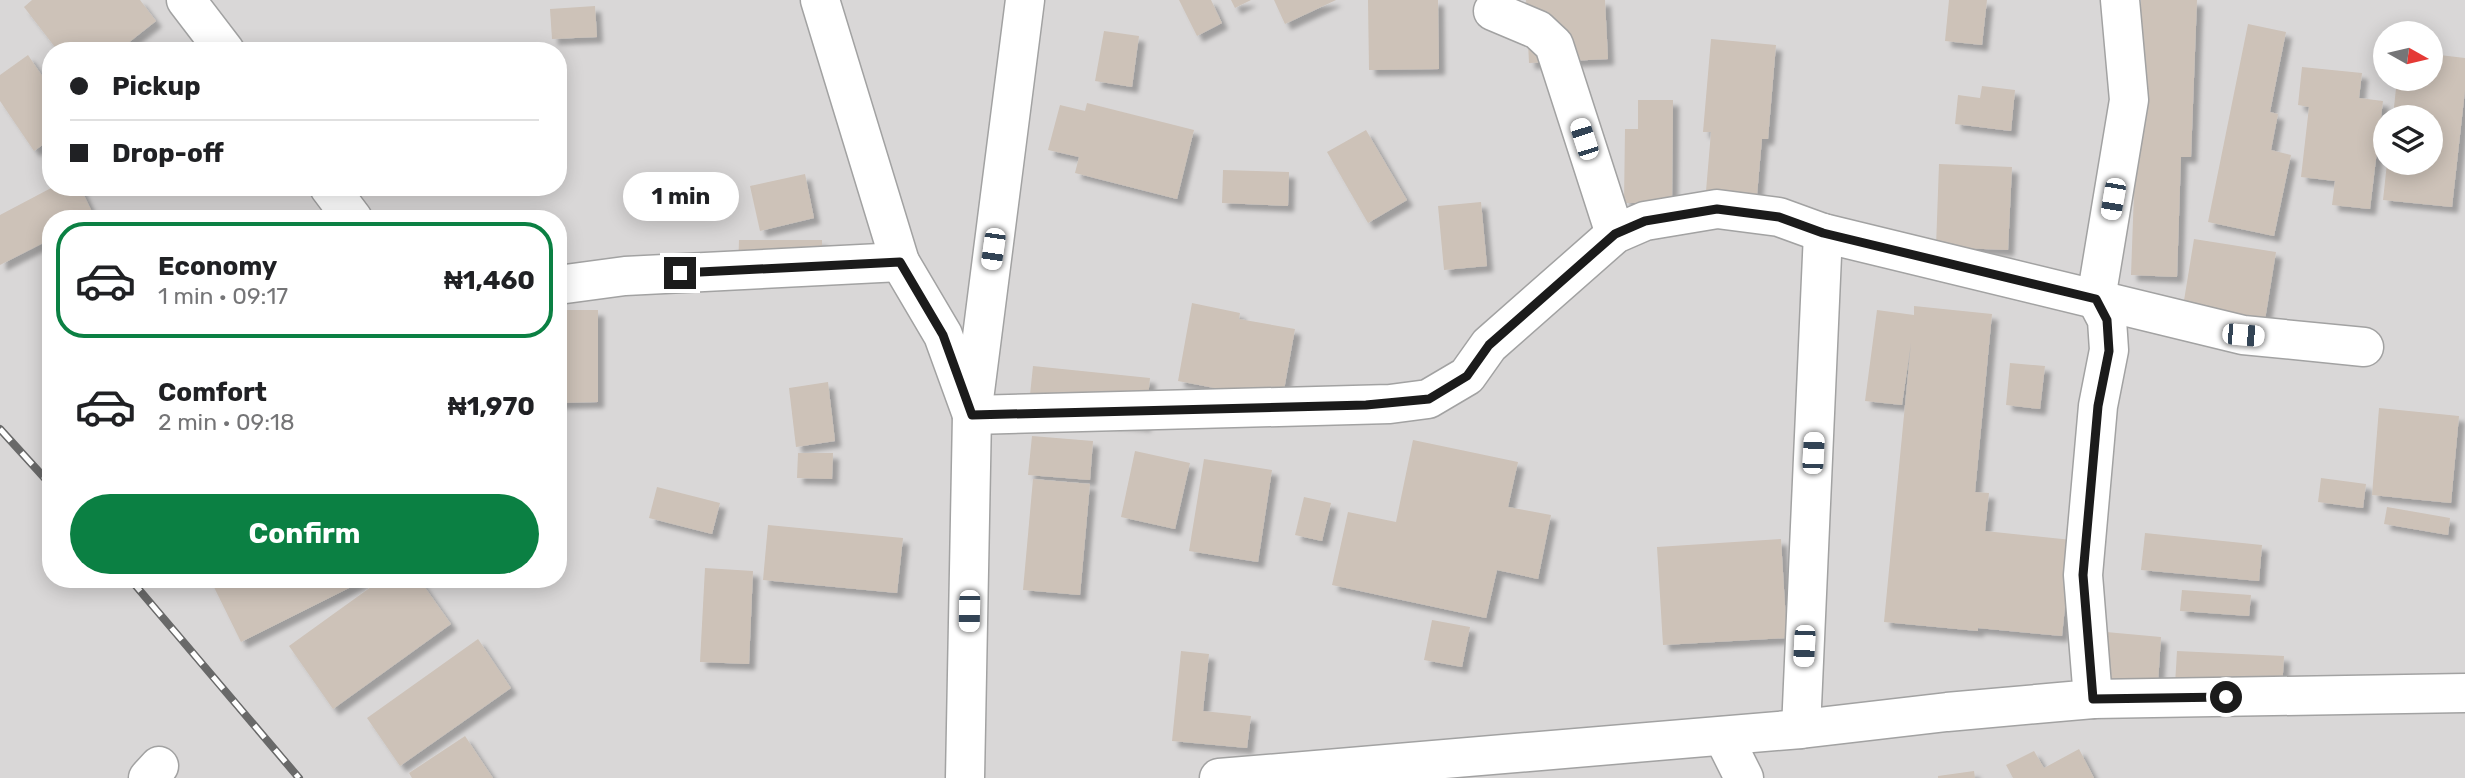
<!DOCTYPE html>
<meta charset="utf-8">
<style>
:root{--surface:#fff;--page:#f6f6f6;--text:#202124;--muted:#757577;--line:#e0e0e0;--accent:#0b8043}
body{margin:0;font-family:Rubik,sans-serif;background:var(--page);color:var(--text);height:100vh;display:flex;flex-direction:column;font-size:26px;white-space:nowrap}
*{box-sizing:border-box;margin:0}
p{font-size:23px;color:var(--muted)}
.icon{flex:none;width:38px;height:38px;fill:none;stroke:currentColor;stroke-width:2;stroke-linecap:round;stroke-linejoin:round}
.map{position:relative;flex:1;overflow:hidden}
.drawer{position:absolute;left:42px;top:210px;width:525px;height:378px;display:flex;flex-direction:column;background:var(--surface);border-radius:28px;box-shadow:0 4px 18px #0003}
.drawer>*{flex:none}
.guide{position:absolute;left:42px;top:42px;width:525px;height:154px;border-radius:28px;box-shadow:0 4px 18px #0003;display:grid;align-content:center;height:154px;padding:0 28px;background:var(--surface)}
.needle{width:46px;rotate:98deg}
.fabs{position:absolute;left:2373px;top:21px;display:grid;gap:14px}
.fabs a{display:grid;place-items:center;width:70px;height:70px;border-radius:50%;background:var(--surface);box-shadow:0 4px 18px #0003;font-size:35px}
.end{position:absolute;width:32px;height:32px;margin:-16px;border:9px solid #1b1b1b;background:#fff;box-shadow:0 0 0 4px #fff}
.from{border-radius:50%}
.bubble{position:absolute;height:49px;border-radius:24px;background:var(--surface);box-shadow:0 4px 18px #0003;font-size:23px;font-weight:700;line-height:49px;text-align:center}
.car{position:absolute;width:21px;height:42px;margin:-21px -10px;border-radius:9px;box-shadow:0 0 5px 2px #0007;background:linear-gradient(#fff 24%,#345 0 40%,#fff 0 76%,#345 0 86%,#fff 0)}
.guide b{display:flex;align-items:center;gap:24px;height:66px;font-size:26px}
.guide b+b{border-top:2px solid var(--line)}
.guide i{width:18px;height:18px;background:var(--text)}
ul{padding:12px 0 0;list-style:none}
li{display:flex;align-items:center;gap:21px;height:116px;margin:0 14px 10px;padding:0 14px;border:4px solid transparent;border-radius:28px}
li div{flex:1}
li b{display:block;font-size:26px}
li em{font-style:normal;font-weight:700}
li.active{border-color:var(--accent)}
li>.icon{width:63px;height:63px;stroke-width:1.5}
.action{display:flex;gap:14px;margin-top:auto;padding:14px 28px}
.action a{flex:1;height:80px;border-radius:42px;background:var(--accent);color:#fff;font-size:28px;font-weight:700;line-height:80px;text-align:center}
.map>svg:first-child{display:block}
.residential{fill:#d9d7d7;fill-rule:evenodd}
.building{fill:#cdc2b8;filter:url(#shadow)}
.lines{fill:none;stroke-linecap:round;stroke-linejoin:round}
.minor-casing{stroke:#a2a2a2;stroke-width:41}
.minor{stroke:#fff;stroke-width:38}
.rail-casing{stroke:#696969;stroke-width:8}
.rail{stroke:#fff;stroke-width:5;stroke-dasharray:16;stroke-linecap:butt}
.route{stroke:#1b1b1b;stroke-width:9}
</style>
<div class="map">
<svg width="2465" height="778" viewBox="0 0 2465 778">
<defs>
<filter id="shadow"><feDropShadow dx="6" dy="6" stdDeviation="2" flood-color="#0004"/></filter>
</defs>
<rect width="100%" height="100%" fill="#ede9df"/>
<path class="residential" d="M 0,0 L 2465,0 L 2465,778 L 0,778 ZM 2385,33 L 2431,33 L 2431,79 L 2385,79 ZM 51,51 L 558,51 L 558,187 L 51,187 ZM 2385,117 L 2431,117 L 2431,163 L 2385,163 ZM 51,219 L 558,219 L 558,579 L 51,579 Z"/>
<g class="building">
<path d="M 32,0 L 140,0 L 156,21 L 118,51 L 58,51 L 24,7 Z"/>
<path d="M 1179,0 L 1211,0 L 1222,23 L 1197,36 Z"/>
<path d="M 1231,0 L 1251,0 L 1235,8 Z"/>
<path d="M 1274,0 L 1336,0 L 1285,24 Z"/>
<path d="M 1368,0 L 1438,0 L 1439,69 L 1369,70 Z"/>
<path d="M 1526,0 L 1605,0 L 1608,59 L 1529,63 Z"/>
<path d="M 1949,0 L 1987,0 L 1982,45 L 1945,41 Z"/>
<path d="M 2141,0 L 2197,0 L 2191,157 L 2181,157 L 2177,277 L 2131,275 Z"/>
<path d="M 595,6 L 597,37 L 552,39 L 550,9 Z"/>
<path d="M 2248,24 L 2286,32 L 2270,112 L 2278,114 L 2271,150 L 2291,155 L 2274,236 L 2208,222 Z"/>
<path d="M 1104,31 L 1139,36 L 1132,87 L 1095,81 Z"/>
<path d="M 1711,39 L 1776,45 L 1768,139 L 1762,139 L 1757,195 L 1706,191 L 1711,132 L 1703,132 Z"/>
<path d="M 2431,54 L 2465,58 L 2465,90 L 2452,207 L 2383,200 L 2387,163 L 2431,163 L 2431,117 L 2393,117 L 2397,79 L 2431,79 Z"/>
<path d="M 28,55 L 51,89 L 51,139 L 34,151 L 0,101 L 0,75 Z"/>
<path d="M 2302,67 L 2362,73 L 2359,98 L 2383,101 L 2370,209 L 2332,205 L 2335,181 L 2301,177 L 2309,107 L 2298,105 Z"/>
<path d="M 1982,86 L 2015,90 L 2011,131 L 1955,124 L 1958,95 L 1980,98 Z"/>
<path d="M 1638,100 L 1673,100 L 1672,203 L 1624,203 L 1625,129 L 1638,129 Z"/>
<path d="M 1087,103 L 1194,130 L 1177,199 L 1075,173 L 1079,157 L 1048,150 L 1060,105 L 1085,111 Z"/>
<path d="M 1366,130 L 1407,200 L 1368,223 L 1327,152 Z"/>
<path d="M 1939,164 L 2012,167 L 2008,250 L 1936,247 Z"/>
<path d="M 1223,170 L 1289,172 L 1288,206 L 1222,203 Z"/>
<path d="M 805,174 L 814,218 L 760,231 L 750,186 Z"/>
<path d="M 53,187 L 80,187 L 94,216 L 90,219 L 51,219 L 51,239 L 0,265 L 0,215 Z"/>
<path d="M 1481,202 L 1487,266 L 1444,270 L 1438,206 Z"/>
<path d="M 2194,239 L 2276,252 L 2263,332 L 2181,319 Z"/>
<path d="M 739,240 L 822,240 L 822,271 L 738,270 Z"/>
<path d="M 1192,303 L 1240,313 L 1239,319 L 1295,329 L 1282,401 L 1178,381 Z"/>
<path d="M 1914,306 L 1992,314 L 1975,492 L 1989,493 L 1985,531 L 2072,540 L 2062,636 L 1978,628 L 1978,631 L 1884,622 L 1911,343 L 1902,405 L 1865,401 L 1877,310 L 1914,315 Z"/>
<path d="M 558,310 L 598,310 L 598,402 L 558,403 Z"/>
<path d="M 2010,363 L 2045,366 L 2040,409 L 2006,405 Z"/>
<path d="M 1033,366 L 1150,378 L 1145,426 L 1028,414 Z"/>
<path d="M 828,382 L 835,441 L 796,447 L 789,388 Z"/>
<path d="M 2379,408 L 2459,416 L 2451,503 L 2372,495 Z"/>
<path d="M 1032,436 L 1093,441 L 1090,480 L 1028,475 Z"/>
<path d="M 1413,440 L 1518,462 L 1508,507 L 1551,515 L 1538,579 L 1497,570 L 1486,618 L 1332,585 L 1348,512 L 1396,522 Z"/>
<path d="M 1135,451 L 1190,463 L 1175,529 L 1121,517 Z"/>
<path d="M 798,453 L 833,453 L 832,479 L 797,478 Z"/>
<path d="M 1204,459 L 1272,470 L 1258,562 L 1189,551 Z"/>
<path d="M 2321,478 L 2366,484 L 2363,508 L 2318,502 Z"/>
<path d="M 1033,479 L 1090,484 L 1080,595 L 1023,590 Z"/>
<path d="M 657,487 L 720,503 L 712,534 L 649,518 Z"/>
<path d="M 1304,497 L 1331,503 L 1322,541 L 1295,535 Z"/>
<path d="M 2387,507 L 2450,518 L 2448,535 L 2384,524 Z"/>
<path d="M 768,525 L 903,538 L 897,593 L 763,580 Z"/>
<path d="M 2145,533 L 2262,545 L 2259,581 L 2141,570 Z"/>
<path d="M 1781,539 L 1787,638 L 1663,645 L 1657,547 Z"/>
<path d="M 705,568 L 753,571 L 749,664 L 700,662 Z"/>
<path d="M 210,579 L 367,579 L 241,642 Z"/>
<path d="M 382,579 L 419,579 L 451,624 L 333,709 L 289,646 Z"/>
<path d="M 2182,590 L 2251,595 L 2249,616 L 2180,611 Z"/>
<path d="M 1432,620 L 1470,627 L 1462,667 L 1424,660 Z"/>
<path d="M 2095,631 L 2161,637 L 2157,698 L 2089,691 Z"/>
<path d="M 478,639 L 511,688 L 400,766 L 367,718 Z"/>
<path d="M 1181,651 L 1209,654 L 1203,711 L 1251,716 L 1247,748 L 1172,741 Z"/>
<path d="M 2177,651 L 2284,656 L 2282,690 L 2175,685 Z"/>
<path d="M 465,736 L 493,778 L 412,778 L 409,773 Z"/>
<path d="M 2079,749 L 2094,778 L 2013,778 L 2006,765 L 2034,751 L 2044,768 Z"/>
<path d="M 1974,771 L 1975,778 L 1938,778 L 1938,776 Z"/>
</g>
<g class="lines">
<defs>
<g id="minor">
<path d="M 186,0 L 225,51"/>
<path d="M 820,0 L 900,262 L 943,335 L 972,415 L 1390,404 L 1428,399 L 1467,376 L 1489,345 L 1615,234 L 1645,221 L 1717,209 L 1779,217 L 1823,233 L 2243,335 L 2364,347"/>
<path d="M 1493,11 L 1538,30 L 1554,45 L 1615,234"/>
<path d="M 329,187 L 353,219"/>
<path d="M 558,285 L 625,276 L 900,262"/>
<path d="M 2093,699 L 2465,693"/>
<path d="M 1801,729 L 1823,233"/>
<path d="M 1723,736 L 1744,778"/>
<path d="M 148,778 L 159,766"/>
<path d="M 965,778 L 972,415 L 1025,0"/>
<path d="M 1219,778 L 1801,729 L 1947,712 L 2093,699 L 2083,575 L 2098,406 L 2109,350 L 2107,320 L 2096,299 L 2129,100 L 2120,0"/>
</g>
</defs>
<use href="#minor" class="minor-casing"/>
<use href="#minor" class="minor"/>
<defs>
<g id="rail">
<path d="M 0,429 L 51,485"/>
<path d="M 130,579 L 299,778"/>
</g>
</defs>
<use href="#rail" class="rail-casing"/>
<use href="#rail" class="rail"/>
</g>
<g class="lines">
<path class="route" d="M 680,273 L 900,262 L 943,335 L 972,415 L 1366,405 L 1429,399 L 1467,376 L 1489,345 L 1615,234 L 1645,221 L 1717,209 L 1779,217 L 1823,233 L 2096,299 L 2107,320 L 2109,351 L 2098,406 L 2083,575 L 2093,699 L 2226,697"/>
</g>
</svg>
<div class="fabs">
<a><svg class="needle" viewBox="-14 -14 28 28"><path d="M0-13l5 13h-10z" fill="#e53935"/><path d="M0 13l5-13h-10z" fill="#757577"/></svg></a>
<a><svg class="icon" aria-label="layers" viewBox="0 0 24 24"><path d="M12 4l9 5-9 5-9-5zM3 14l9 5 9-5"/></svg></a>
</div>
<i class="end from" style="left:2226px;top:697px"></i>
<i class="end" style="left:680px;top:273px"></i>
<div class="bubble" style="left:623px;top:172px;width:116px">1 min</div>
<i class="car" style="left:1584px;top:139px;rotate:342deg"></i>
<i class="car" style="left:2113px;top:199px;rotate:190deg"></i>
<i class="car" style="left:993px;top:249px;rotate:188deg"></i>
<i class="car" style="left:2243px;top:335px;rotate:95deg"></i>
<i class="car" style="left:1813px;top:453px;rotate:3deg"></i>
<i class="car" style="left:969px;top:611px;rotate:181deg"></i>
<i class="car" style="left:1804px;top:646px;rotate:183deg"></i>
<div class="guide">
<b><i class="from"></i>Pickup</b>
<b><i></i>Drop-off</b>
</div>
<section class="drawer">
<ul>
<li class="active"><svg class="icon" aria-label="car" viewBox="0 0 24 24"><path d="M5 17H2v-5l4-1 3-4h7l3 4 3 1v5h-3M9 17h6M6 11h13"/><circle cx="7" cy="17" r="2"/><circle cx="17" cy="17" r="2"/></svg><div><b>Economy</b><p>1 min · 09:17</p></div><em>₦1,460</em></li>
<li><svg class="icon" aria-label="car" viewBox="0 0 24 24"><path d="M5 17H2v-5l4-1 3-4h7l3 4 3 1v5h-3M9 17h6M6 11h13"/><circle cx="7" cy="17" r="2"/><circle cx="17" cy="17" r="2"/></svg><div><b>Comfort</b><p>2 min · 09:18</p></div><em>₦1,970</em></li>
</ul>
<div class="action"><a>Confirm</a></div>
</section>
</div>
